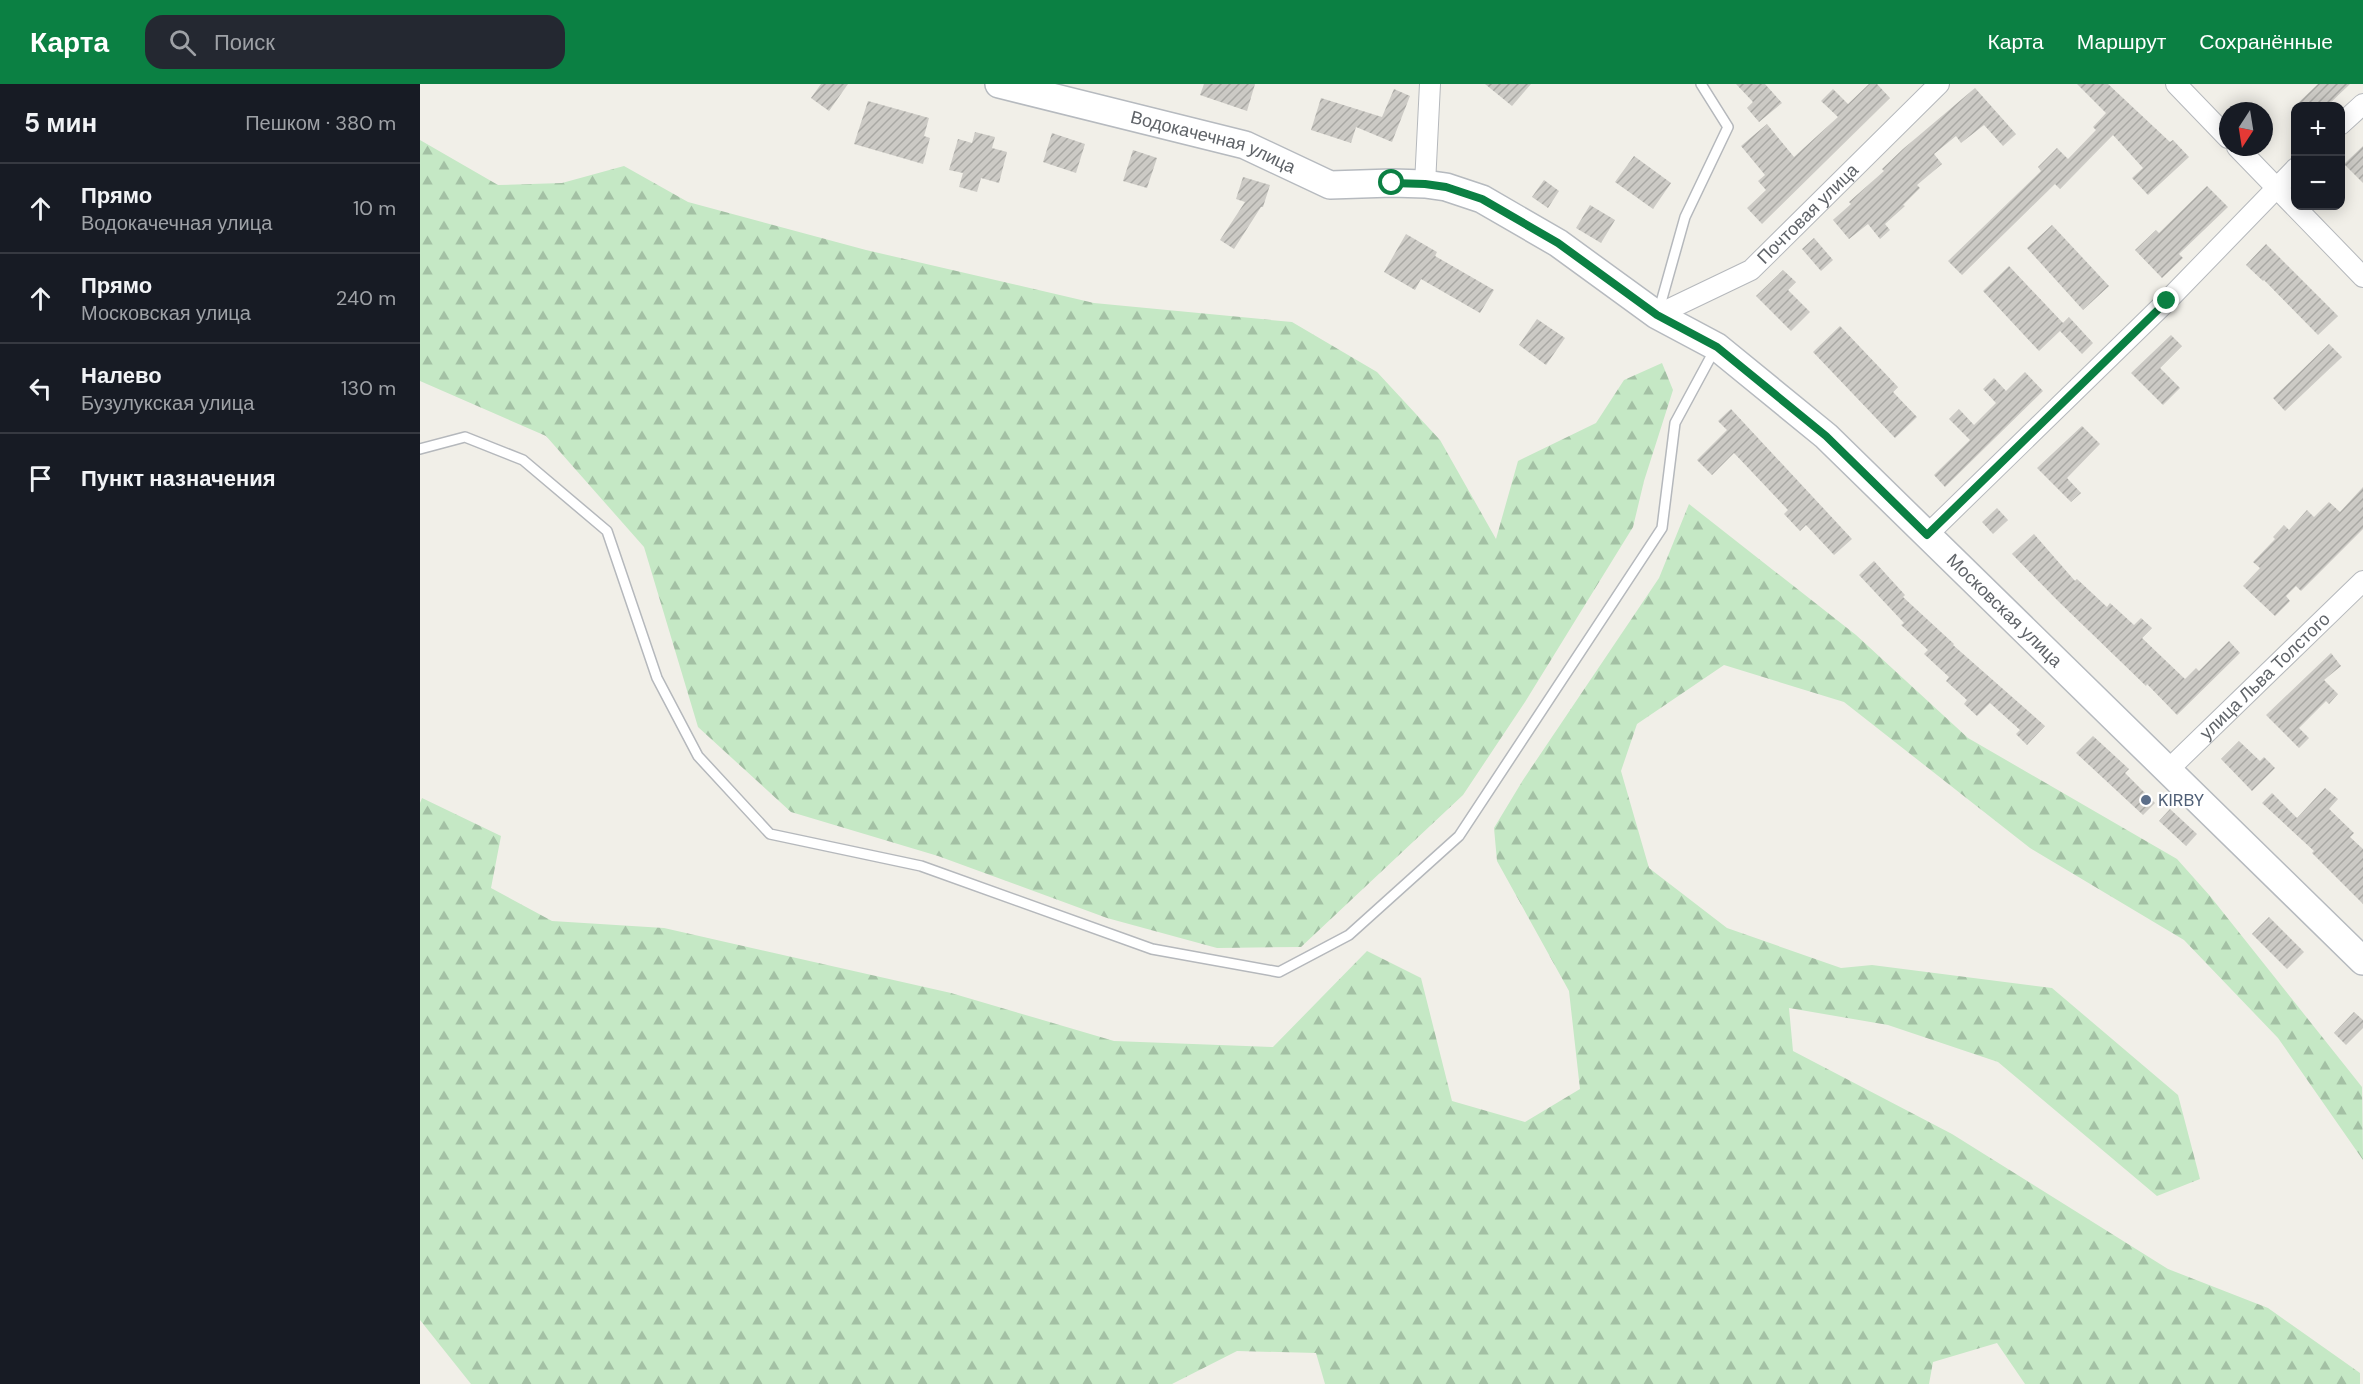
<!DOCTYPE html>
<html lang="ru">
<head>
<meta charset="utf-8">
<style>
  :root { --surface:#171b24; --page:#242831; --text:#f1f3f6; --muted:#9ea1a6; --line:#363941; --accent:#0b8043 }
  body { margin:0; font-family:"DM Sans",sans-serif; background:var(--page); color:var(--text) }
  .controls { position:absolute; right:18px; top:18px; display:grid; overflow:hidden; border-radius:12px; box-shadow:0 3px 15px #0003 }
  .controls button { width:54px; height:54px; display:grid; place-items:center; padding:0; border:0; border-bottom:2px solid var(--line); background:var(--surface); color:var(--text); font:30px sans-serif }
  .compass { position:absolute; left:1799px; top:18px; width:54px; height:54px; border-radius:50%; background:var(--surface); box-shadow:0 3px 15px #0003; rotate:192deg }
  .stop { position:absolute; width:18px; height:18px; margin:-14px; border:4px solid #0b8043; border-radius:50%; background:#fff }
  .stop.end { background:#0b8043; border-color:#fff; box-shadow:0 2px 6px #0008 }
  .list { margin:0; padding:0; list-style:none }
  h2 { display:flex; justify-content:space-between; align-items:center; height:78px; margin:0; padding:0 24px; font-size:26px }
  h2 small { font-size:20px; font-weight:400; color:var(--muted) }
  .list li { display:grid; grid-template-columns:39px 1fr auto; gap:18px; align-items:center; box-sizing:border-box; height:90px; padding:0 24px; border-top:2px solid var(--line) }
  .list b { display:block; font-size:22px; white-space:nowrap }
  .list p { margin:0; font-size:20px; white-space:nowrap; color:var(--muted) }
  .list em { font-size:20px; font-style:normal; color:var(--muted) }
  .icon { flex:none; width:33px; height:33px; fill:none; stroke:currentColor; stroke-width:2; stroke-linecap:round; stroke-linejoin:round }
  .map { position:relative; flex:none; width:1943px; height:1300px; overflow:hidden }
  header { display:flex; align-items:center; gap:36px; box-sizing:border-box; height:84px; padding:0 30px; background:var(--accent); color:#fff }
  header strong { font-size:28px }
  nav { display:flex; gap:33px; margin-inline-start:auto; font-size:21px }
  .search { width:420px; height:54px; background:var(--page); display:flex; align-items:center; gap:15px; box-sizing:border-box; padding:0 21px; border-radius:18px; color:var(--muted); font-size:22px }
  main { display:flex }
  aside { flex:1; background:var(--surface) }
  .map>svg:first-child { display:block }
  .forest { fill:url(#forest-firs) }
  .building { fill:url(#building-hatch) }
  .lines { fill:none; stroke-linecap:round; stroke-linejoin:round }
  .lane-casing { stroke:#b5b8bc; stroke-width:12 }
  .street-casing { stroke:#b5b8bc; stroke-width:22 }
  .secondary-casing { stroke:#b6babf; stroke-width:30 }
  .lane { stroke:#fff; stroke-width:9 }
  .street { stroke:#fff; stroke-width:20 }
  .secondary { stroke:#fff; stroke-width:27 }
  .route { stroke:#0b8043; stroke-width:8 }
  .service-dot { fill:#5c6f8a; stroke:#fff; stroke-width:2 }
  .labels { text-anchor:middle; stroke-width:4.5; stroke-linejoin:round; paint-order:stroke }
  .street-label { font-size:18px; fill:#5f6368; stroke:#fff }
  .service-label { font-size:18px; fill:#4e5e75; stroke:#fff; text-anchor:start }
</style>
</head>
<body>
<header>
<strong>Карта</strong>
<div class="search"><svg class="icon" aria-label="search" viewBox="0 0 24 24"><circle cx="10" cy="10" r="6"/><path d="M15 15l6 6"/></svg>Поиск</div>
<nav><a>Карта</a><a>Маршрут</a><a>Сохранённые</a></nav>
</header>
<main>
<aside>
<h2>5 мин<small>Пешком · 380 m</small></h2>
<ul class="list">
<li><svg class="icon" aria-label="ahead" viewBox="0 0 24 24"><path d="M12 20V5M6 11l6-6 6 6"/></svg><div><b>Прямо</b><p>Водокачечная улица</p></div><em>10 m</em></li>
<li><svg class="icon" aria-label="ahead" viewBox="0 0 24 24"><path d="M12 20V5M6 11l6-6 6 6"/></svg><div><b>Прямо</b><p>Московская улица</p></div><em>240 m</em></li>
<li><svg class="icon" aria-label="left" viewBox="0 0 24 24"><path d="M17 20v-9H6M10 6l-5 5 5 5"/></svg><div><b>Налево</b><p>Бузулукская улица</p></div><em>130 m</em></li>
<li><svg class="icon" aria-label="arrive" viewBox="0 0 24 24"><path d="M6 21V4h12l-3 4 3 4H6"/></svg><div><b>Пункт назначения</b></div></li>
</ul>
</aside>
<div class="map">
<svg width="1943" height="1300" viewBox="0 0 1943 1300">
  <defs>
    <pattern id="forest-firs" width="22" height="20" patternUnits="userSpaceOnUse" patternTransform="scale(1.5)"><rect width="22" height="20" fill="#c5e8c5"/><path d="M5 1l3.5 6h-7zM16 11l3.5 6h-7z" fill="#a3c0a4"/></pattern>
    <pattern id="building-hatch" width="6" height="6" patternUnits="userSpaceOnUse" patternTransform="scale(1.5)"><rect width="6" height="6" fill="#cccac5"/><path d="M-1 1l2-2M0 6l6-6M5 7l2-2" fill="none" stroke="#a9a8a4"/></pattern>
  </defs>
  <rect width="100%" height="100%" fill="#f1efe8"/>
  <g class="forest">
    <polygon points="0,56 78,101 142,99 204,82 268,118 446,166 674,219 872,238 957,288 1020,356 1076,455 1098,377 1176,339 1204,296 1242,279 1253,306 1224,397 1213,443 1105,618 1043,711 881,863 797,864 687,834 518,772 371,728 278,643 224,463 126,352 0,297"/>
    <polygon points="1269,420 1436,551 1548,654 1757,775 1790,812 1942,1003 1943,1076 1858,954 1764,856 1610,764 1424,618 1304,581 1217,640 1201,687 1229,784 1307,844 1421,884 1452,881 1632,904 1758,1011 1780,1095 1737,1112 1578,978 1468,941 1369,924 1373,967 1532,1050 1748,1185 1848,1224 1940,1289 1940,1300 1605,1300 1577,1259 1513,1278 1509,1300 905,1300 896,1269 817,1267 752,1300 51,1300 0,1236 0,719 2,714 81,752 71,804 132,837 244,844 531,909 694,957 853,963 947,867 1001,894 1032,1017 1105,1038 1160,1005 1149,907 1077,777 1074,744 1103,696 1239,494"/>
  </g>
  <g class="building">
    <polygon points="401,0 428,0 409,27 391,14"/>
    <polygon points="784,0 835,0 827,27 780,11"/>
    <polygon points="1065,0 1111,0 1092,22"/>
    <polygon points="1316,0 1345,0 1362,19 1339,38 1327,24 1333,18"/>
    <polygon points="1449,0 1457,0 1470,14 1342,140 1327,124 1346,106 1338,97 1345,91 1321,62 1347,40 1374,73 1418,33 1401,17 1413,5 1428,20"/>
    <polygon points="1657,0 1688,0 1750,58 1753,56 1769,73 1728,111 1712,94 1723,84 1693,51 1640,105 1635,100 1542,191 1528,177 1621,87 1618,83 1637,64 1648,75 1676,46 1673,43 1686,29"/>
    <polygon points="1898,0 1930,0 1907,22 1875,22"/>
    <polygon points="1555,4 1596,50 1583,62 1564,41 1541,59 1536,52 1514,70 1522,80 1497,101 1500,104 1483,121 1485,122 1465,140 1470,146 1460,155 1448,140 1429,155 1413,136 1431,120 1429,118 1464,87 1462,85 1483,65"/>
    <polygon points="974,5 990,12 972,58 936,43 931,59 891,46 901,14 962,33"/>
    <polygon points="448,17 509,34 504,52 510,54 503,80 434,60"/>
    <polygon points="555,48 575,53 572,64 587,68 579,99 561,94 557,108 539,103 543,89 529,86 538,55 552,59"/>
    <polygon points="632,49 665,60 656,89 623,78"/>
    <polygon points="1943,62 1943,99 1924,80"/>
    <polygon points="713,66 737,74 727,104 703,97"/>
    <polygon points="1214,72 1251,99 1233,125 1195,98"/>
    <polygon points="823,93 850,101 843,123 841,123 814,165 800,156 825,118 816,115"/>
    <polygon points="1124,96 1139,107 1128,124 1112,113"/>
    <polygon points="1787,102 1808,123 1759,170 1763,174 1742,194 1715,166 1736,146 1739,149"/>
    <polygon points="1170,121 1195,136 1181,159 1156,144"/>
    <polygon points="1632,141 1689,202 1663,226 1607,164"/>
    <polygon points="986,150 1017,168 1015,172 1074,206 1060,229 1001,195 995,206 964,188"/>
    <polygon points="1394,154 1413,176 1401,187 1382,165"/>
    <polygon points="1846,160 1918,232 1898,251 1844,196 1843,197 1826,181"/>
    <polygon points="1589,182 1643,239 1649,233 1673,259 1662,270 1640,247 1619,267 1563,207"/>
    <polygon points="1363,186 1376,198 1368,206 1390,228 1371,247 1336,212"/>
    <polygon points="1117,235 1145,254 1126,281 1099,261"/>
    <polygon points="1420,242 1478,303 1473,308 1497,333 1475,354 1393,268"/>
    <polygon points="1751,251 1762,262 1740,284 1760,304 1743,321 1711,289"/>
    <polygon points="1909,260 1922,273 1865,327 1853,314"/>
    <polygon points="1605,288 1623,307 1525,403 1514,391 1550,356 1529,335 1539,325 1554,341 1576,319 1563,305 1574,294 1586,307"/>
    <polygon points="1311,325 1432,455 1414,471 1386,441 1380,447 1364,430 1368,426 1314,369 1292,391 1277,376 1307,346 1298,337"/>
    <polygon points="1662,342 1680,360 1647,394 1661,409 1651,418 1617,384"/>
    <polygon points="1943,403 1943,445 1881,507 1876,502 1866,512 1870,517 1855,532 1823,502 1840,484 1833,478 1855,455 1853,453 1864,441 1869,446 1887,426 1894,433 1909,418 1920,428"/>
    <polygon points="1577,424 1588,436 1573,450 1562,438"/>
    <polygon points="1614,450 1655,497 1657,495 1687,523 1690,519 1714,541 1721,534 1732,544 1722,554 1765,595 1776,584 1779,587 1809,557 1820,569 1757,631 1727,600 1726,602 1638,517 1592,470"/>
    <polygon points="1454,477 1485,511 1483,513 1534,560 1533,561 1625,642 1607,661 1596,650 1600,646 1570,619 1557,632 1544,620 1547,616 1526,597 1529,593 1504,570 1508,566 1481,541 1484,539 1439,491"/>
    <polygon points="1911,569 1921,582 1904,596 1918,610 1909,620 1906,617 1879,644 1889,654 1879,664 1846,631"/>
    <polygon points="1673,652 1709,685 1705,689 1735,719 1723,731 1656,669"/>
    <polygon points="1819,657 1840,677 1844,673 1855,684 1832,707 1801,675"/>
    <polygon points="1905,704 1918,715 1909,725 1934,749 1930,753 1943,765 1943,820 1892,769 1894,767 1842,719 1852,709 1877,734"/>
    <polygon points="1750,725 1777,750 1766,762 1739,737"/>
    <polygon points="1849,833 1884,868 1867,885 1832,850"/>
    <polygon points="1934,928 1943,936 1943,944 1926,961 1914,949"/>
  </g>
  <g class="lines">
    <g class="lane-casing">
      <g id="lane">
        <polyline points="1238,229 1265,133 1308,43 1281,0"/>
        <polyline points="0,365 45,353 103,376 187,447 237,594 278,672 350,750 501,782 732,865 859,888 929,851 1039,752 1242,444 1255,339 1295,265"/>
      </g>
    </g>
    <g class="street-casing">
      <g id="street">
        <polyline points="1756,0 1808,54"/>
        <polyline points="1920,41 1943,20"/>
        <polyline points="1817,63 1943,193"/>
        <polyline points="1005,100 1010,0"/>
        <path id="s1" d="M1237,231L1331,186L1519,0"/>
        <polyline points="1507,451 1747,217 1876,84"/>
        <path id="s2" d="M1748,686L1943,497"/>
      </g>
    </g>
    <g class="secondary-casing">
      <g id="secondary">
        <path id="s3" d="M579,0L825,61L910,101L972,99L1005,100L1026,103L1062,115L1138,159L1237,231L1297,263L1406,352L1943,877"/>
      </g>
    </g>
    <use href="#lane" class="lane"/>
    <use href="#street" class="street"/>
    <use href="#secondary" class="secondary"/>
  </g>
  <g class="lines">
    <polyline class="route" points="972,99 1005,100 1026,103 1062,115 1138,159 1237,231 1297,263 1406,352 1507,451 1747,217"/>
  </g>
  <circle class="service-dot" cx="1726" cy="716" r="6"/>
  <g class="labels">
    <g class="street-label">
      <text dy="6" stroke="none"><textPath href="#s3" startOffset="222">Водокачечная улица</textPath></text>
      <text dy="6" stroke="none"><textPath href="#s1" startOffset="184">Почтовая улица</textPath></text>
      <text dy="6" stroke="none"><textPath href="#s3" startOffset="1170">Московская улица</textPath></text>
      <text dy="6" stroke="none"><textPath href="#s2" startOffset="135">улица Льва Толстого</textPath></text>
    </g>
    <g class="service-label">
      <text x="1738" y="722">KIRBY</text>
    </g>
  </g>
</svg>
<div class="controls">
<button>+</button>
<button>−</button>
</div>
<svg class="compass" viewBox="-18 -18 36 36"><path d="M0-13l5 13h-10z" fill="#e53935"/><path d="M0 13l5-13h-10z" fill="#9ea1a6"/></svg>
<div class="stop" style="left:972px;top:99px"></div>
<div class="stop end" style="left:1747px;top:217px"></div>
</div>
</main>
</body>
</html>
